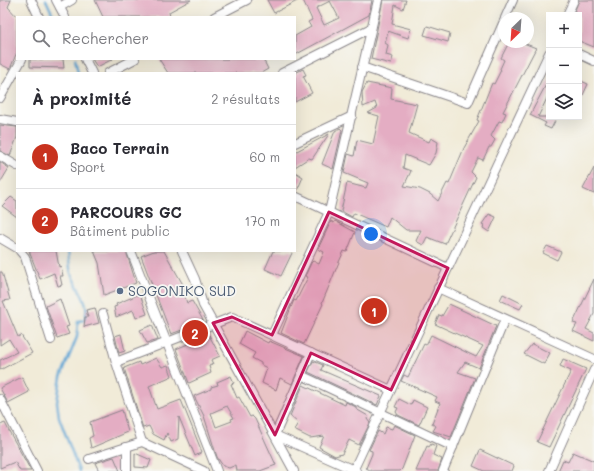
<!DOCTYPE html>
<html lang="fr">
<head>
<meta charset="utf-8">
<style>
  :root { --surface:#fff; --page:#f7f7f7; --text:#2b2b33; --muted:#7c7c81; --line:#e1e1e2; --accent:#c8321e }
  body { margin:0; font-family:Mali,sans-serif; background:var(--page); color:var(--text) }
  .controls { position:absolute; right:12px; top:12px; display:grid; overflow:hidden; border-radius:0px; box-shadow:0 4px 16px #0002 }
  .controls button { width:36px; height:36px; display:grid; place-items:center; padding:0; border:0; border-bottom:1px solid var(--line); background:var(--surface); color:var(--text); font:20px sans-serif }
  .compass { position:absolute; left:498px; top:12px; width:36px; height:36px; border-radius:50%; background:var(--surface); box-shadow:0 4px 16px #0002; rotate:205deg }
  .you { position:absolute; left:371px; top:234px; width:14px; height:14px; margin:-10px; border:3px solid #fff; border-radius:50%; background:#1a73e8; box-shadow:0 0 0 6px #1a73e833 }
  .badge { display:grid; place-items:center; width:26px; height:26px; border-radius:50%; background:var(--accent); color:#fff; font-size:13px; font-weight:700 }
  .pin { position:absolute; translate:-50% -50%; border:2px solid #fff; box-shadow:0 1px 4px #0006 }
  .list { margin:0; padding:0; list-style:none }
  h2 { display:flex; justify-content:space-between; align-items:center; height:52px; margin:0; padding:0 16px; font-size:17px }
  h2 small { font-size:13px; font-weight:400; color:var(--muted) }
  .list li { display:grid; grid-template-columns:26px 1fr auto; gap:12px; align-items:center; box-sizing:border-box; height:64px; padding:0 16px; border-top:1px solid var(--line) }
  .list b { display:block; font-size:15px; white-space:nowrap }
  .list p { margin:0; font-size:13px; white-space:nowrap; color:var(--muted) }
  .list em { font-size:13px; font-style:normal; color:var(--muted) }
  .icon { flex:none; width:22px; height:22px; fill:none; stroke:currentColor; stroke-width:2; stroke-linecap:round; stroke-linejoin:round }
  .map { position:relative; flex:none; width:594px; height:471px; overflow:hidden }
  .search { position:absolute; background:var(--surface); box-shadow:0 4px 16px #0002; left:16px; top:16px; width:280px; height:44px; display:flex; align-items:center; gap:10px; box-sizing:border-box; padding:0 14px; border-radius:0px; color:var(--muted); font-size:15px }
  .panel { position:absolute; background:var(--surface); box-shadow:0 4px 16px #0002; left:16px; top:72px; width:280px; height:180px; border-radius:0px }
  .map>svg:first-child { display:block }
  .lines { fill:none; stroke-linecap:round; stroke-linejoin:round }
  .stream { stroke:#5da4d3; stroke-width:2.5 }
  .building { fill:#e4adc3; fill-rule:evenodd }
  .minor-casing { stroke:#8a868a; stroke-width:10 }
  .minor { stroke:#fff; stroke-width:8 }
  .marked { fill:#c2185b; fill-opacity:0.2; stroke:#c2185b; stroke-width:3; stroke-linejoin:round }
  .service-dot { fill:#5c6f8a; stroke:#f6f6f2; stroke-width:1.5 }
  .labels { text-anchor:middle; stroke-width:3.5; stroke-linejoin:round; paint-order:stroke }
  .service-label { font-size:14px; fill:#4e5e75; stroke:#f6f6f2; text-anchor:start }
</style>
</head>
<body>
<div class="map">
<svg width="594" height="471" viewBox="0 0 594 471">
  <rect width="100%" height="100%" fill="#f6f6f2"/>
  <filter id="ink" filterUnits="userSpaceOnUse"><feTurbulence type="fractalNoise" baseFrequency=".025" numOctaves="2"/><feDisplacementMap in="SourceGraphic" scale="8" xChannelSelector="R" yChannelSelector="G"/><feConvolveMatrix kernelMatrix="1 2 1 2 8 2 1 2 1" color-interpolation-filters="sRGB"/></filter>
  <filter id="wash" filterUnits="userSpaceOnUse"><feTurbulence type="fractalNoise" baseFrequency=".012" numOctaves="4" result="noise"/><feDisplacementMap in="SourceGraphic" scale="16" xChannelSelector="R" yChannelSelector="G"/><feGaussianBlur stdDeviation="0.9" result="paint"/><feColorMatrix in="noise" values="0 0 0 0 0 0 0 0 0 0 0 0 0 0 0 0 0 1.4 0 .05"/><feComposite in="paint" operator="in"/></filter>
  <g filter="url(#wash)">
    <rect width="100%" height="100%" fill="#f1ebd8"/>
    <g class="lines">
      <g class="stream">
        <polyline points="46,0 54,17"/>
        <polyline points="75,59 78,73"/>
        <path d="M68,251C69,258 69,266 71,273C75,287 93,304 84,320L78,321L77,337L61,377L57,402L59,417L79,471"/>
      </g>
    </g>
    <g id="blocks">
      <g class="building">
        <polygon points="0,0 11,0 8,7 17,17 17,52 10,69 0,64"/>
        <polygon points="95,0 191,0 169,12 170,17 103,17"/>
        <polygon points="267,0 299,0 274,13"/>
        <path d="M303,0H372L369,15L295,55V36L311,27L308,22L312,20ZM330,1L339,18L324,25L316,8Z"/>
        <polygon points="383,0 406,0 403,9 395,5 392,24 411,29 408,38 388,31 385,43 388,45 386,55 393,57 391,64 371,59"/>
        <polygon points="579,0 594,0 594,47 579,41 579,15 573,15"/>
        <polygon points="427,26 450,33 448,42 424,35"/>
        <polygon points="509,42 521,42 536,48 503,112 506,113 502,122 499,121 491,136 495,140 491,147 489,147 483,160 478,158 471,172 476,177 445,244 427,237 423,245 416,241 421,230 406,230 390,217 386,227 354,213 352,217 341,211 347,183 366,188 368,183 344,173 348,154 354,156 357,140 373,144 379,116 368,113 377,108 375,102 363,107 362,92 367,83 392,88 391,99 417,104 409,133 429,142 431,138 438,142 436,153 429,165 405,155 403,168 411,171 404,186 420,189 430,194 438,201 447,183 449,184 464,148 479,121 477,120 492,83 494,84 501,70 500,69 504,60 501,58"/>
        <polygon points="30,59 63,59 64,68 30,67"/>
        <polygon points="92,59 113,59 97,67"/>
        <polygon points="159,59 263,59 268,69 261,73 168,73"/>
        <polygon points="303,69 306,75 303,76 312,93 295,102 295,73"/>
        <polygon points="549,79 549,94 538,117 557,117 551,129 544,126 546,123 530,115"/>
        <polygon points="579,80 588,84 579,104"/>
        <polygon points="0,125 17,127 17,137 10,156 0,151"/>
        <polygon points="340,128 342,130 333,169 322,164 335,131"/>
        <polygon points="329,134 312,159 309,158 295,167 295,152"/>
        <polygon points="0,162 9,168 0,183"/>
        <polygon points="594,168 594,194 583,189"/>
        <polygon points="295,172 303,177 297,191 295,191"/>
        <polygon points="11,197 17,201 17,217 2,206"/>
        <polygon points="489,214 496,217 489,232 483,228 484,225 482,224"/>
        <polygon points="331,221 334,223 335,221 355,232 347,252 344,251 339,262 322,303 323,304 304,344 281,333 294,300 296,301 308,277 305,276 311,263 313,261 319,264 324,252 318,249"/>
        <polygon points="547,246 561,252 557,260 543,253"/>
        <polygon points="29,251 56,251 59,267 61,266 63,276 60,276 62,285 58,286 54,273 40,279"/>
        <polygon points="94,251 126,251 136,283 104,295 99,263"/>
        <polygon points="154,251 164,251 186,290 183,292 187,303 192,301 204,322 171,334 141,256"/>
        <polygon points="273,251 293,251 281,276 265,269"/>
        <polygon points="0,272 2,272 10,300 3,301 18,337 21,335 32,353 0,370 0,360 17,352 9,339 0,345"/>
        <polygon points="594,279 594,314 586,329 594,333 594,341 573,331 577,324 573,323"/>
        <polygon points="140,294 147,314 136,318 133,310 116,317 114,307 117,306 116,304"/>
        <polygon points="503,294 523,304 520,309 500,300"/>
        <polygon points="60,299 69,326 66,327 69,334 57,338 46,306"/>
        <polygon points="449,304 496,326 479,368 465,362 458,372 475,378 451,437 433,431 436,426 432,424 440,403 435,401 437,397 401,381 404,375 408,377 424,344 426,345 431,335 476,357 483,346 435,324 439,315 442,316"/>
        <polygon points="95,308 99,323 84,327 85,317 88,317 86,310"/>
        <polygon points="152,325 158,340 147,343 140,330"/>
        <polygon points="245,331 268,343 269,341 304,356 292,384 280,378 276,390 262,383 267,368 261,365 261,363 252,358 255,353 239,344"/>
        <polygon points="121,334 125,351 119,353 115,336"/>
        <polygon points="209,335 220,356 211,360 213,364 209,366 211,373 189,383 176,349"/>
        <polygon points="532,344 550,353 544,364 524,354"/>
        <polygon points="156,358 162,367 168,365 172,376 149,386 157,409 181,400 202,452 195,456 179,417 178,439 171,442 167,433 164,440 153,434 149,426 143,428 124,368 139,362 140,365"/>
        <polygon points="563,359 586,369 549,447 537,442 571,371 560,366"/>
        <polygon points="313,361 323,365 321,370 381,396 377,405 308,372"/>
        <path d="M231,376L234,383L231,384L237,398L239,397L250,417L252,416L255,419L276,465L260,471H237L236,465L229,468L223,466L217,457L204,416L194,396L211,389V387L218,385L217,382ZM227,406L234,418L231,419L232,421L216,427L211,413Z"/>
        <polygon points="22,377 29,392 8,403 0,388"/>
        <polygon points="303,385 345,405 346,402 356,407 356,409 368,416 367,419 370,423 359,445 349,440 342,454 335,456 319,447 324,436 310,438 294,430 298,423 290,416"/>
        <polygon points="399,399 411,405 413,400 427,407 419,425 398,415 396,412 398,408 395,407"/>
        <polygon points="122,410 128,432 91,448 89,438 93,436 90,422"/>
        <polygon points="5,423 10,433 31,471 20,471 15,462 0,468 0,425"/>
        <polygon points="394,425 415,435 402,469 400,471 372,471 366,468 372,454 372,451 369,450 378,431 383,434 386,427 392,429"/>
        <polygon points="431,444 436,446 433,455 442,459 438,471 416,471 427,446 429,447"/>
        <polygon points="480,450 514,466 512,471 484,471 473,466"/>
        <polygon points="573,452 594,461 594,471 558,471 563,460 568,462"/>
        <polygon points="135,453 151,460 148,468 135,467"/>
        <polygon points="114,457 120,471 99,471 95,463"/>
      </g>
    </g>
  </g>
  <g filter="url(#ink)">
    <use href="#blocks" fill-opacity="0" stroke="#8a868a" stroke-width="1"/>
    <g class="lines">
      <g class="minor-casing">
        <g id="minor">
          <polyline points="31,0 39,17"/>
          <polyline points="56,0 65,17"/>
          <polyline points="60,7 72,0"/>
          <polyline points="567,15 574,0"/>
          <polyline points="214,17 247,0"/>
          <polyline points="505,18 513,0"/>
          <polyline points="579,54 594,61"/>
          <polyline points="85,59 92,73"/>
          <polyline points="362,67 468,103 504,21"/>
          <polyline points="108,73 135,59"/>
          <polyline points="282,73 371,28"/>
          <polyline points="0,98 22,59"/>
          <polyline points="0,119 17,122"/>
          <polyline points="295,143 352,116"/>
          <polyline points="0,156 17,166"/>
          <polyline points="295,196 448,268"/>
          <polyline points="0,238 17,248"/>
          <polyline points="20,251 25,257 51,340"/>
          <polyline points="131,251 217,471"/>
          <polyline points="182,251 195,279 203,305 294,471"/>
          <polyline points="438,288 594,359"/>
          <polyline points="103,314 116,362 142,442"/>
          <polyline points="272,335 329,212 378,0"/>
          <polyline points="311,353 275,435 356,471"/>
          <polyline points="116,362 232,317 391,390"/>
          <polyline points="301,375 453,447"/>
          <polyline points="0,399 37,471"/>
          <polyline points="127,447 127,471"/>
          <polyline points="89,459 142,442 204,471"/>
          <polyline points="353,471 549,53"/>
          <polyline points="443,471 505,319"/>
          <polyline points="549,471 594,370"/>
        </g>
      </g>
      <use href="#minor" class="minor"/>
    </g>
  </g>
  <path class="marked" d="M329,212L448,268L391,390L311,353L275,435L213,323L232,317L272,335Z"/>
  <circle class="service-dot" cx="120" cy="291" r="4"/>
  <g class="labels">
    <g class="service-label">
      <text x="128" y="296">SOGONIKO SUD</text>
    </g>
  </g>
</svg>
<div class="controls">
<button>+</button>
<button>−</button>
<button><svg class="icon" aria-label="layers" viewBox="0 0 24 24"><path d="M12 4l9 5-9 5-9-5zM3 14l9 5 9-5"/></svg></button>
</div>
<svg class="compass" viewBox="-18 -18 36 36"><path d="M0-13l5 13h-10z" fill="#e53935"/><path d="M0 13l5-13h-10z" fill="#7c7c81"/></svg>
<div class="you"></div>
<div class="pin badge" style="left:374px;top:311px">1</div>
<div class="pin badge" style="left:195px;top:333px">2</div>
<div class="search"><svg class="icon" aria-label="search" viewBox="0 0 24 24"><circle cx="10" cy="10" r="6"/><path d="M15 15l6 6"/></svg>Rechercher</div>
<section class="panel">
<h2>À proximité<small>2 résultats</small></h2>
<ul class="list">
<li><span class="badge">1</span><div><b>Baco Terrain</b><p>Sport</p></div><em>60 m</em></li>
<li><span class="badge">2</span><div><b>PARCOURS GC</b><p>Bâtiment public</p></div><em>170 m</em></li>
</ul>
</section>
</div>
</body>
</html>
